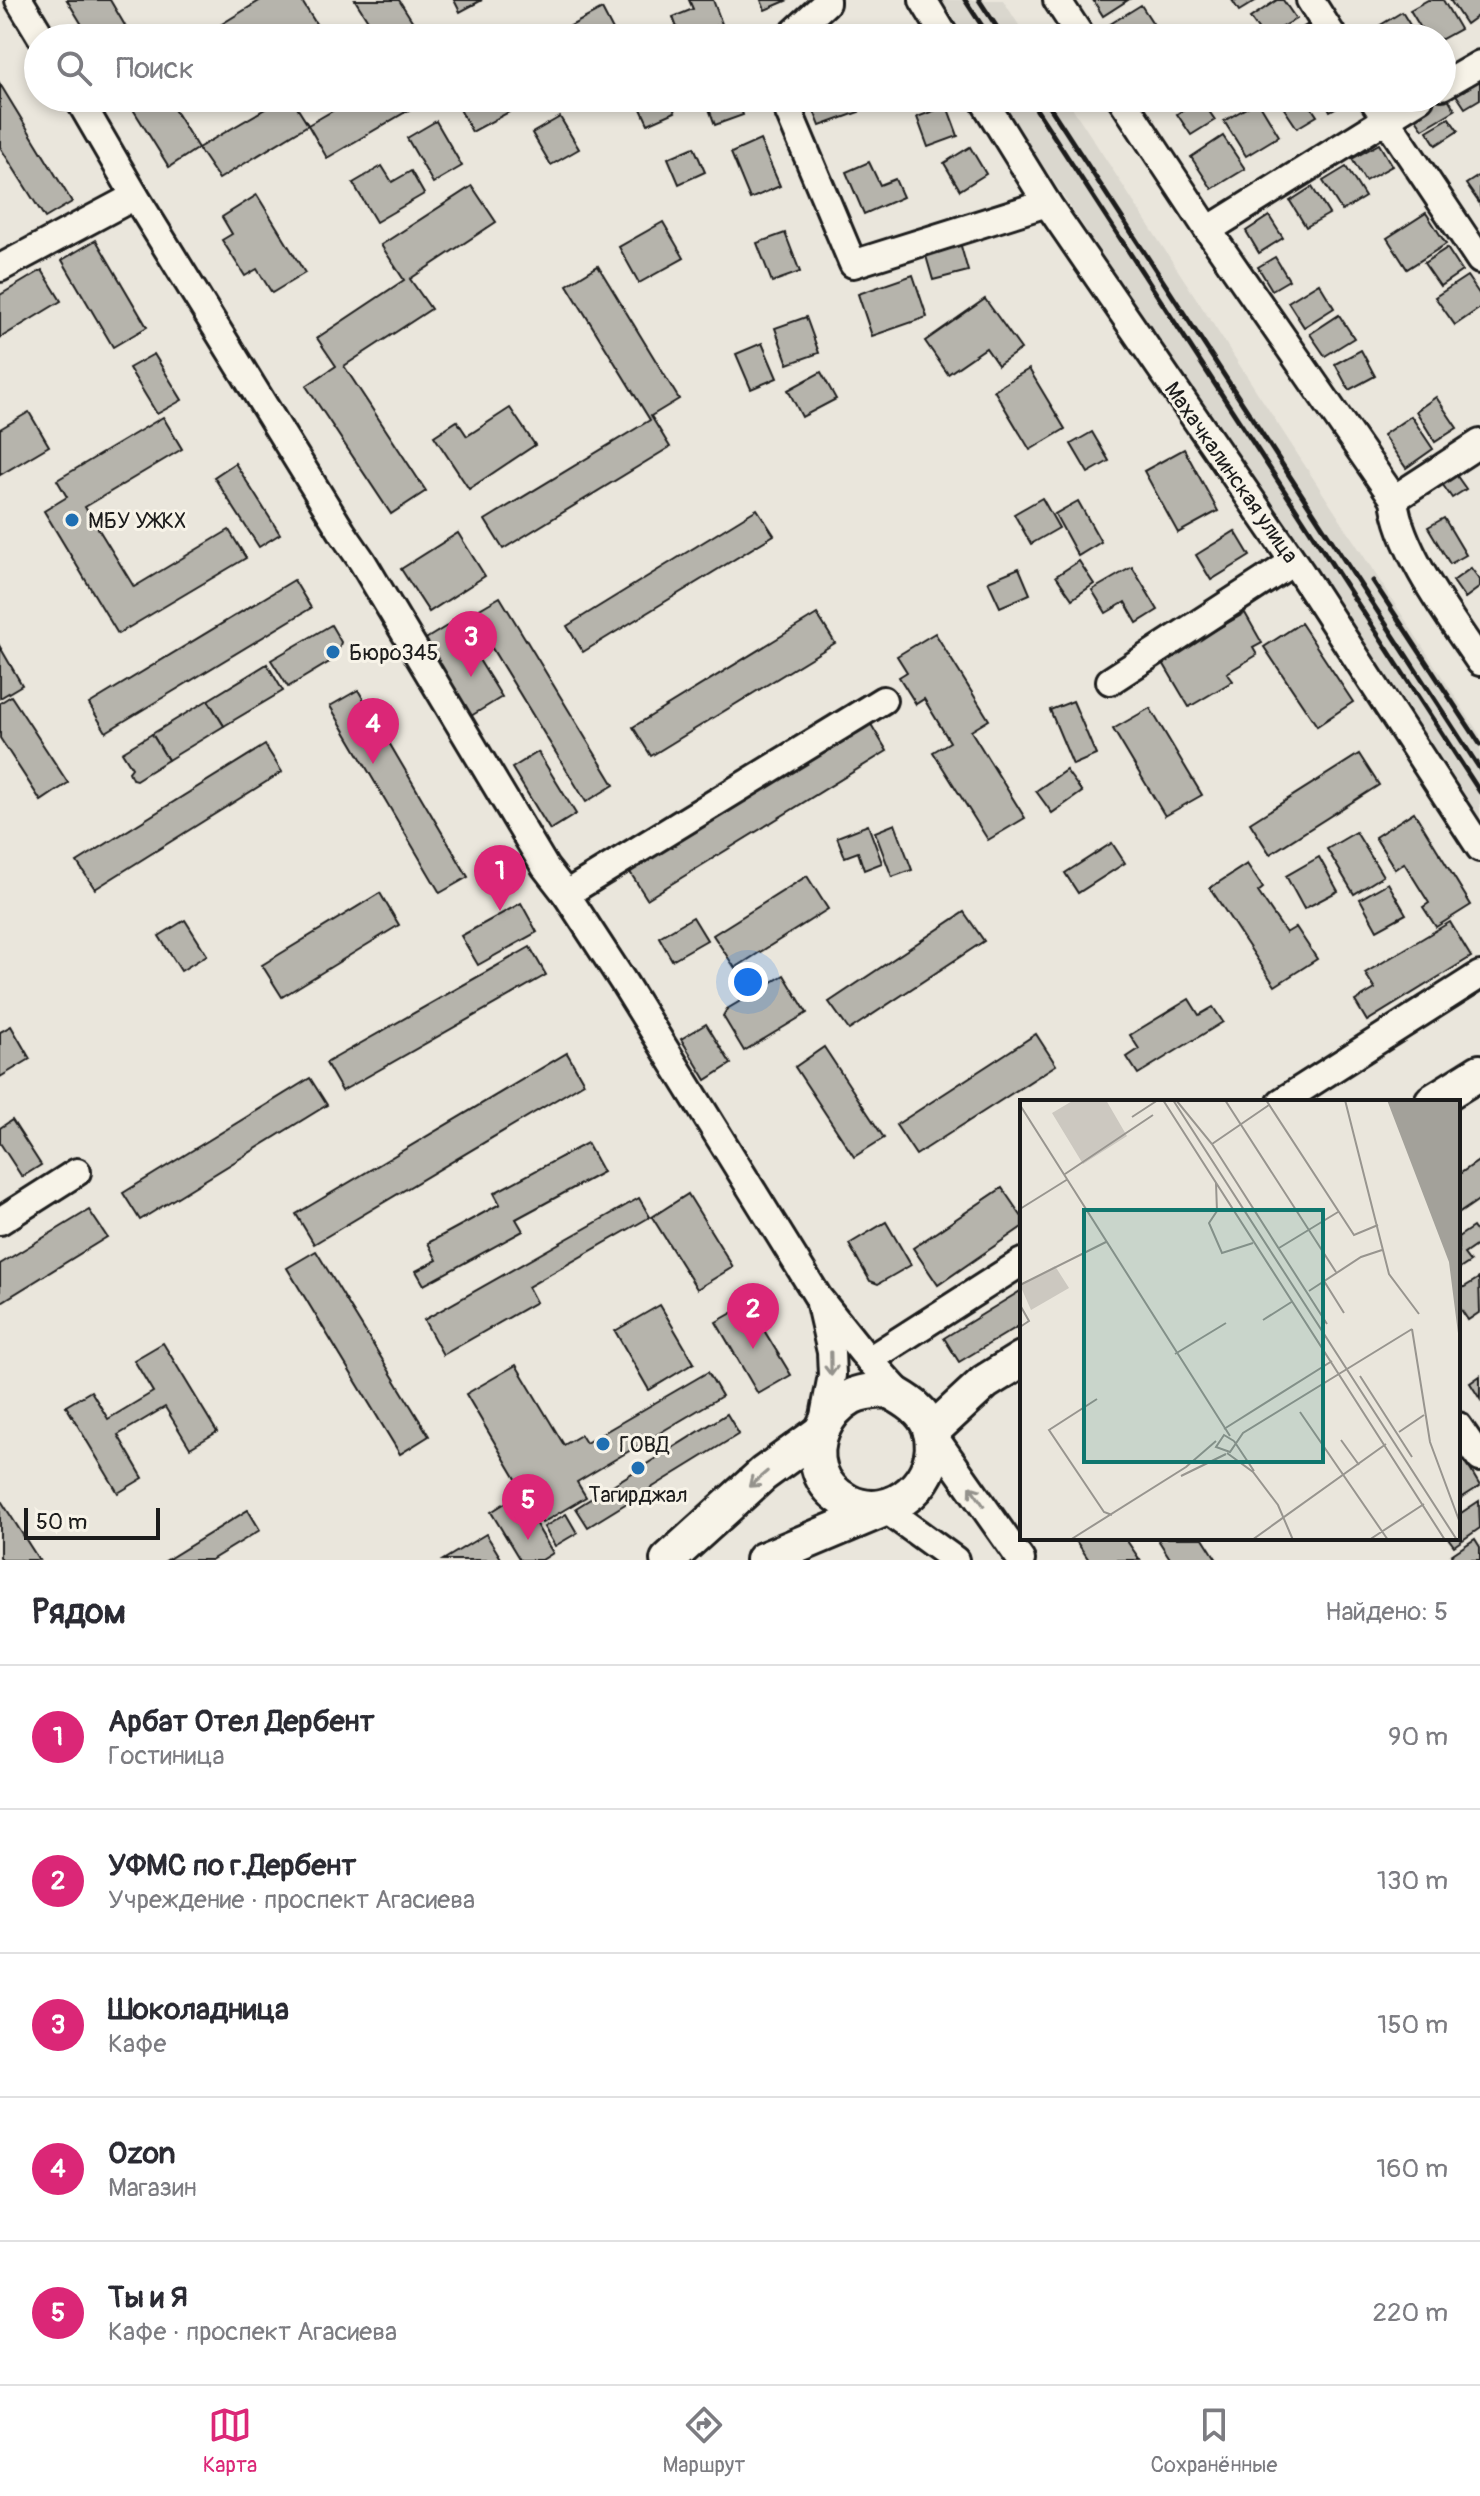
<!DOCTYPE html>
<html lang="ru">
<head>
<meta charset="utf-8">
<style>
  :root { --surface:#fff; --page:#f7f7f7; --text:#2b2b33; --muted:#7c7c81; --line:#e1e1e2; --accent:#db2777 }
  body { margin:0; font-family:Pangolin,sans-serif; background:var(--page); color:var(--text) }
  .scale { position:absolute; left:24px; bottom:20px; width:136px; box-sizing:border-box; padding-left:8px; border:4px solid #1c1c1c; border-top:0; font-size:22px; line-height:28px; white-space:nowrap; color:#1c1c1c; -webkit-text-stroke:6px #f7f3e8; paint-order:stroke }
  .you { position:absolute; left:748px; top:982px; width:28px; height:28px; margin:-20px; border:6px solid #fff; border-radius:50%; background:#1a73e8; box-shadow:0 0 0 12px #1a73e833 }
  .badge { display:grid; place-items:center; width:52px; height:52px; border-radius:50%; background:var(--accent); color:#fff; font-size:26px; font-weight:700 }
  .pin { position:absolute; translate:-50% -66px; filter:drop-shadow(0 2px 4px #0008) }
  .pin::after { content:''; position:absolute; top:42px; width:28px; height:24px; background:inherit; clip-path:polygon(0 0,100% 0,50% 100%) }
  .list { margin:0; padding:0; list-style:none }
  h2 { display:flex; justify-content:space-between; align-items:center; height:104px; margin:0; padding:0 32px; font-size:34px }
  h2 small { font-size:26px; font-weight:400; color:var(--muted) }
  .list li { display:grid; grid-template-columns:52px 1fr auto; gap:24px; align-items:center; box-sizing:border-box; height:144px; padding:0 32px; border-top:2px solid var(--line) }
  .list b { display:block; font-size:30px; white-space:nowrap }
  .list p { margin:0; font-size:26px; white-space:nowrap; color:var(--muted) }
  .list em { font-size:26px; font-style:normal; color:var(--muted) }
  .icon { flex:none; width:44px; height:44px; fill:none; stroke:currentColor; stroke-width:2; stroke-linecap:round; stroke-linejoin:round }
  .map { position:relative; flex:none; width:1480px; height:1560px; overflow:hidden }
  .search { position:absolute; background:var(--surface); box-shadow:0 4px 12px #0003; left:24px; right:24px; top:24px; height:88px; display:flex; align-items:center; gap:20px; box-sizing:border-box; padding:0 28px; border-radius:44px; color:var(--muted); font-size:30px }
  .sheet { height:824px; background:var(--surface) }
  nav { display:flex; justify-content:space-around; align-items:center; box-sizing:border-box; height:112px; border-top:2px solid var(--line); background:var(--surface); font-size:22px; color:var(--muted) }
  nav a { display:grid; justify-items:center; gap:4px }
  nav .on { color:var(--accent) }
  .map>svg:first-child { display:block }
  .built { fill:#dad7ce }
  .building { fill:#b6b4ac; stroke:#1c1c1c; stroke-width:2 }
  .lines { fill:none; stroke-linecap:round; stroke-linejoin:round }
  .minor-casing { stroke:#1c1c1c; stroke-width:32 }
  .major-casing { stroke:#1c1c1c; stroke-width:40 }
  .minor { stroke:#f7f3e8; stroke-width:26 }
  .major { stroke:#f7f3e8; stroke-width:34 }
  .rail { stroke:#1c1c1c; stroke-width:5 }
  .oneway { stroke:#94928c }
  .poi-dot { fill:#1f6fb2; stroke:#f7f3e8; stroke-width:3 }
  .labels { text-anchor:middle; stroke-width:6; stroke-linejoin:round; paint-order:stroke }
  .street-label { font-size:22px; fill:#1c1c1c; stroke:#f7f3e8 }
  .poi-label { font-size:22px; fill:#1c1c1c; stroke:#f7f3e8; text-anchor:start }
  .inset-road { fill:none; stroke:#98958f; stroke-width:2 }
  .view { fill:#0f766e; fill-opacity:0.15; stroke:#0f766e; stroke-width:4 }
  .inset-edge { fill:none; stroke:#1c1c1c; stroke-width:4 }
</style>
</head>
<body>
<div class="map">
<svg width="1480" height="1560" viewBox="0 0 1480 1560">
  <rect width="100%" height="100%" fill="#eae6dc"/>
  <filter id="ink" filterUnits="userSpaceOnUse"><feTurbulence type="fractalNoise" baseFrequency=".0125" numOctaves="2"/><feDisplacementMap in="SourceGraphic" scale="16" xChannelSelector="R" yChannelSelector="G"/><feConvolveMatrix kernelMatrix="1 2 1 2 8 2 1 2 1" color-interpolation-filters="sRGB"/></filter>
  <g filter="url(#ink)">
    <g class="built">
      <polygon points="933,0 1003,0 1027,38 958,38"/>
      <polygon points="998,98 1066,98 1480,735 1480,822"/>
    </g>
    <g class="building">
      <polygon points="67,0 110,0 130,34 124,38 90,38"/>
      <polygon points="261,0 301,0 320,30 307,38 210,38 207,33"/>
      <polygon points="355,0 399,0 423,38 379,38"/>
      <polygon points="454,0 482,0 460,12"/>
      <polygon points="689,0 713,0 722,24 681,38 673,17 693,9"/>
      <polygon points="761,0 788,0 765,10"/>
      <polygon points="1093,0 1128,0 1103,16"/>
      <polygon points="1232,0 1257,0 1239,11"/>
      <polygon points="1277,0 1283,0 1296,19 1264,38 1250,18"/>
      <polygon points="1428,0 1443,0 1460,29 1442,39 1427,38 1410,10"/>
      <polygon points="1450,0 1480,0 1480,14 1466,24"/>
      <polygon points="1141,5 1156,28 1140,38 1114,38 1107,26"/>
      <polygon points="602,9 617,38 548,38"/>
      <polygon points="1402,12 1418,38 1367,38 1364,35"/>
      <polygon points="1307,25 1315,38 1286,38"/>
      <polygon points="658,28 663,38 639,38"/>
      <polygon points="828,29 832,38 803,38"/>
      <polygon points="1480,73 1480,99 1465,108 1453,90"/>
      <polygon points="0,84 72,202 45,218 0,147"/>
      <polygon points="1445,93 1455,110 1423,129 1412,113 1436,98 1442,98"/>
      <polygon points="126,98 167,98 198,148 169,167"/>
      <polygon points="284,98 291,98 308,125 219,179 198,148"/>
      <polygon points="355,98 416,98 419,104 327,158 308,125"/>
      <polygon points="454,98 535,98 472,132"/>
      <polygon points="636,98 669,98 675,112 648,124"/>
      <polygon points="705,98 737,98 743,115 715,125"/>
      <polygon points="793,98 854,98 859,112 820,126 810,101 796,106"/>
      <polygon points="1200,98 1215,120 1191,135 1177,114"/>
      <polygon points="1277,98 1305,98 1317,116 1297,128"/>
      <polygon points="1323,98 1353,98 1330,111"/>
      <polygon points="1258,101 1279,136 1246,156 1224,121"/>
      <polygon points="947,106 958,136 928,147 917,117"/>
      <polygon points="560,117 579,149 551,165 532,133"/>
      <polygon points="1449,118 1458,131 1436,145 1427,131"/>
      <polygon points="436,121 462,166 433,183 407,138"/>
      <polygon points="1223,136 1245,169 1212,189 1191,157"/>
      <polygon points="760,140 780,186 750,199 731,153"/>
      <polygon points="1379,144 1392,166 1365,181 1352,159"/>
      <polygon points="694,147 705,172 679,184 668,158"/>
      <polygon points="970,147 986,174 960,190 944,163"/>
      <polygon points="869,162 880,185 895,179 903,197 864,214 846,172"/>
      <polygon points="382,166 392,182 411,171 424,194 376,222 353,183"/>
      <polygon points="1346,167 1365,197 1342,211 1323,181"/>
      <polygon points="1480,175 1480,204 1466,184"/>
      <polygon points="472,186 496,222 410,279 431,309 344,366 426,491 391,514 306,386 336,366 317,338 404,280 381,245"/>
      <polygon points="1312,187 1329,214 1306,227 1290,201"/>
      <polygon points="257,195 305,273 272,293 257,269 245,276 222,240 232,234 222,217"/>
      <polygon points="1426,213 1446,244 1407,269 1387,238"/>
      <polygon points="1269,216 1283,238 1259,253 1246,231"/>
      <polygon points="663,222 684,258 639,283 619,247"/>
      <polygon points="785,233 800,272 772,282 757,243"/>
      <polygon points="959,239 968,271 933,280 924,249"/>
      <polygon points="96,240 147,327 113,347 62,260"/>
      <polygon points="1447,248 1462,271 1440,286 1424,263"/>
      <polygon points="1275,257 1289,280 1272,290 1258,267"/>
      <polygon points="598,266 679,399 651,416 670,447 503,549 485,520 650,420 567,285"/>
      <polygon points="42,270 61,301 0,338 0,295"/>
      <polygon points="913,275 927,317 872,336 858,294"/>
      <polygon points="1467,276 1480,295 1480,308 1455,325 1435,297"/>
      <polygon points="1319,283 1334,308 1304,327 1288,302"/>
      <polygon points="985,299 1021,349 998,365 986,348 948,374 925,341"/>
      <polygon points="1339,315 1354,338 1325,356 1310,334"/>
      <polygon points="806,317 819,353 788,364 775,328"/>
      <polygon points="762,343 777,378 751,389 736,354"/>
      <polygon points="1361,350 1375,376 1349,390 1335,364"/>
      <polygon points="154,354 182,400 157,414 129,368"/>
      <polygon points="1029,369 1065,429 1030,450 994,390"/>
      <polygon points="821,372 836,399 802,417 788,390"/>
      <polygon points="1436,397 1457,428 1435,442 1416,411"/>
      <polygon points="510,408 535,445 469,489 434,436 457,421 467,436"/>
      <polygon points="29,412 49,446 0,475 0,429"/>
      <polygon points="1411,416 1433,449 1406,468 1383,435"/>
      <polygon points="163,417 182,449 85,507 134,587 229,530 246,558 118,634 44,511 67,497 57,480"/>
      <polygon points="1092,432 1109,461 1088,473 1071,444"/>
      <polygon points="1184,449 1218,511 1178,533 1144,471"/>
      <polygon points="235,463 280,534 259,547 214,477"/>
      <polygon points="1452,469 1466,489 1452,498 1438,478"/>
      <polygon points="1042,498 1059,528 1031,544 1014,514"/>
      <polygon points="1078,501 1101,542 1078,556 1055,514"/>
      <polygon points="757,509 774,535 583,652 567,626"/>
      <polygon points="1444,518 1466,555 1450,564 1428,527"/>
      <polygon points="1235,531 1250,556 1211,580 1196,555"/>
      <polygon points="458,533 485,576 429,612 401,569"/>
      <polygon points="1079,561 1094,584 1072,599 1056,576"/>
      <polygon points="1132,567 1158,610 1137,623 1125,602 1106,613 1092,590"/>
      <polygon points="1019,568 1030,594 1000,607 988,581"/>
      <polygon points="1471,568 1480,580 1480,587 1465,598 1453,581"/>
      <polygon points="294,580 311,608 106,732 89,704"/>
      <polygon points="500,597 614,785 586,802 471,614"/>
      <polygon points="1245,613 1262,643 1253,648 1257,655 1227,673 1233,681 1189,707 1162,661"/>
      <polygon points="817,614 835,643 651,756 633,727"/>
      <polygon points="455,621 502,697 471,716 424,640"/>
      <polygon points="1301,623 1353,702 1317,726 1264,647"/>
      <polygon points="331,625 341,642 336,658 288,687 271,660"/>
      <polygon points="935,633 989,720 971,731 1025,818 988,840 933,752 950,742 924,699 916,704 899,677 907,672 897,656"/>
      <polygon points="0,647 22,685 0,698"/>
      <polygon points="267,664 283,691 224,726 208,700"/>
      <polygon points="358,690 468,877 440,893 330,706"/>
      <polygon points="11,696 68,783 41,801 0,738 0,703"/>
      <polygon points="208,700 224,726 168,760 152,734"/>
      <polygon points="1073,701 1096,755 1073,765 1050,710"/>
      <polygon points="1150,708 1202,795 1165,816 1113,729"/>
      <polygon points="869,721 887,751 647,899 628,869"/>
      <polygon points="152,734 168,760 136,780 132,779 129,772 132,768 122,752"/>
      <polygon points="265,745 282,772 95,889 77,862"/>
      <polygon points="538,752 576,814 550,830 512,768"/>
      <polygon points="1359,754 1379,785 1270,854 1250,823"/>
      <polygon points="1066,770 1082,792 1052,813 1036,791"/>
      <polygon points="1414,812 1471,905 1436,927 1423,907 1429,903 1404,863 1395,869 1375,837"/>
      <polygon points="895,824 912,870 892,877 875,832"/>
      <polygon points="868,825 882,863 864,870 858,852 845,857 837,837"/>
      <polygon points="1356,832 1383,876 1354,894 1327,849"/>
      <polygon points="1112,843 1125,863 1078,893 1065,873"/>
      <polygon points="1319,857 1338,891 1304,909 1286,876"/>
      <polygon points="1247,864 1263,888 1258,892 1286,933 1296,927 1317,959 1275,986 1210,888"/>
      <polygon points="807,876 828,909 735,968 713,935"/>
      <polygon points="1388,883 1406,914 1377,930 1360,899"/>
      <polygon points="380,893 399,925 282,997 262,965"/>
      <polygon points="521,903 537,932 478,965 461,936"/>
      <polygon points="964,912 984,941 849,1030 829,1002"/>
      <polygon points="693,917 707,940 672,960 659,937"/>
      <polygon points="185,920 207,955 181,971 159,936"/>
      <polygon points="1450,922 1471,957 1367,1021 1355,1001 1375,989 1365,973"/>
      <polygon points="530,947 546,975 342,1091 326,1063"/>
      <polygon points="784,975 807,1013 744,1051 723,1016 727,1009"/>
      <polygon points="1189,999 1199,1015 1213,1007 1223,1022 1138,1074 1127,1057 1139,1049 1130,1035"/>
      <polygon points="706,1024 731,1064 706,1080 681,1039"/>
      <polygon points="11,1026 30,1059 0,1077 0,1032"/>
      <polygon points="1036,1034 1056,1065 916,1155 896,1125"/>
      <polygon points="824,1047 884,1138 854,1157 795,1067"/>
      <polygon points="567,1053 584,1083 314,1244 296,1214"/>
      <polygon points="310,1078 327,1105 140,1220 123,1193"/>
      <polygon points="12,1120 41,1165 22,1177 0,1143 0,1128"/>
      <polygon points="587,1143 603,1172 516,1219 523,1231 424,1285 416,1271 437,1260 428,1243 500,1204 494,1193"/>
      <polygon points="1480,1160 1480,1199 1458,1214 1458,1175"/>
      <polygon points="1002,1188 1022,1217 1022,1227 938,1285 913,1248"/>
      <polygon points="688,1194 733,1267 697,1289 652,1217"/>
      <polygon points="639,1198 650,1217 528,1287 536,1302 443,1355 424,1320"/>
      <polygon points="89,1210 107,1237 0,1303 0,1264"/>
      <polygon points="886,1222 911,1265 878,1284 870,1281 849,1244"/>
      <polygon points="1473,1227 1480,1237 1480,1243 1464,1254 1470,1262 1458,1270 1458,1237"/>
      <polygon points="316,1251 429,1436 400,1454 287,1268"/>
      <polygon points="1479,1278 1480,1312 1468,1320 1458,1305 1458,1291"/>
      <polygon points="1022,1290 1022,1324 959,1362 944,1338"/>
      <polygon points="748,1304 791,1375 758,1394 716,1322"/>
      <polygon points="660,1305 694,1363 649,1390 615,1331"/>
      <polygon points="163,1343 217,1432 190,1448 165,1407 118,1435 143,1478 118,1493 66,1406 91,1391 108,1419 153,1392 134,1360"/>
      <polygon points="516,1365 564,1445 581,1435 586,1443 708,1372 722,1396 577,1482 586,1497 542,1523 466,1394"/>
      <polygon points="1480,1376 1480,1399 1470,1383"/>
      <polygon points="727,1414 739,1434 588,1527 576,1508"/>
      <polygon points="1464,1459 1480,1486 1458,1500 1458,1462"/>
      <polygon points="0,1499 39,1560 2,1560 0,1557"/>
      <polygon points="510,1500 520,1516 528,1511 553,1553 542,1560 520,1560 491,1512"/>
      <polygon points="1479,1501 1480,1528 1454,1546 1448,1538 1458,1538 1458,1515"/>
      <polygon points="248,1510 260,1530 211,1560 167,1560"/>
      <polygon points="566,1514 577,1533 555,1546 544,1527"/>
      <polygon points="486,1534 502,1560 443,1560"/>
      <polygon points="1074,1538 1125,1538 1140,1560 1089,1560"/>
      <polygon points="1157,1538 1203,1538 1217,1560 1171,1560"/>
      <polygon points="1475,1539 1480,1547 1480,1560 1454,1560 1451,1555"/>
    </g>
    <g class="lines">
      <g class="minor-casing">
        <g id="minor">
          <polyline points="19,0 42,38"/>
          <polyline points="923,0 946,38"/>
          <polyline points="1057,0 1082,38"/>
          <polyline points="1310,0 1334,38"/>
          <polyline points="788,38 826,3 826,0"/>
          <polyline points="1442,86 1480,64"/>
          <polyline points="78,98 135,196 342,532 362,561 545,867 566,894 624,983 818,1297 862,1352 905,1399"/>
          <polyline points="783,98 853,264 1047,203"/>
          <polyline points="982,98 1047,203 1300,571 1480,848"/>
          <path d="M1121,98L1208,230L1394,499C1399,550 1451,619 1480,662"/>
          <polyline points="1372,98 1480,260"/>
          <polyline points="1208,230 1420,98"/>
          <polyline points="0,268 135,196"/>
          <polyline points="1394,499 1480,443"/>
          <polyline points="1110,681 1293,562"/>
          <polyline points="566,894 883,700"/>
          <polyline points="1281,1102 1480,975"/>
          <polyline points="0,1221 77,1172"/>
          <polyline points="820,1304 831,1352 832,1375 822,1427"/>
          <polyline points="869,1360 1022,1262"/>
          <polyline points="1458,1426 1480,1458"/>
          <polyline points="931,1432 1021,1560"/>
          <polyline points="885,1509 955,1560"/>
        </g>
      </g>
      <g class="major-casing">
        <g id="major">
          <polyline points="1432,1102 1480,1072"/>
          <path d="M888,1390C905,1399 926,1411 931,1432C943,1477 893,1525 848,1502C835,1495 825,1486 820,1471C811,1443 826,1411 851,1397C862,1391 875,1391 888,1390Z"/>
          <polyline points="931,1432 985,1382 1022,1359"/>
          <polyline points="668,1560 763,1474 821,1432"/>
          <polyline points="763,1560 884,1509"/>
        </g>
      </g>
      <use href="#minor" class="minor"/>
      <use href="#major" class="major"/>
      <g class="rail">
        <polyline points="965,0 990,38"/>
        <polyline points="979,0 1004,38"/>
        <polyline points="1029,98 1480,792"/>
        <polyline points="1044,98 1480,769"/>
        <polyline points="1373,581 1480,744"/>
      </g>
    </g>
    <defs><path id="oneway-shaft" d="M-6 0H5M1.5-3L5.5 0L1.5 3" fill="none" stroke-width="1.6" stroke-linecap="round" stroke-linejoin="round" transform="scale(2)"/></defs>
    <g class="oneway">
      <use href="#oneway-shaft" transform="translate(831 1364) rotate(89)"/>
      <use href="#oneway-shaft" transform="translate(758 1479) rotate(140)"/>
      <use href="#oneway-shaft" transform="translate(977 1496) rotate(-125)"/>
    </g>
  </g>
  <g class="poi-dot">
    <circle cx="72" cy="520" r="8"/>
    <circle cx="333" cy="652" r="8"/>
    <circle cx="603" cy="1444" r="8"/>
    <circle cx="638" cy="1468" r="8"/>
  </g>
  <g class="labels">
    <g class="street-label">
      <text transform="translate(1232 472) rotate(55)" y="8">Махачкалинская улица</text>
    </g>
    <g class="poi-label">
      <text x="88" y="528">МБУ УЖКХ</text>
      <text x="349" y="660">Бюро345</text>
      <text x="619" y="1452">ГОВД</text>
      <text x="638" y="1502" text-anchor="middle">Тагирджал</text>
    </g>
  </g>
  <g transform="translate(1020 1100)">
    <rect width="440" height="440" fill="#eae6dc"/>
    <path d="M54,0H86L107,36L63,64L32,13ZM35,166L49,188L11,210L0,185Z" fill="#ccc8c0"/>
    <path d="M367,0H440V249L429,162Z" fill="#a3a19a"/>
    <path class="inset-road" d="M143,0L425,440M153,0L437,440M156,0L192,44L307,224M205,0L316,172M246,0L334,135L358,125M325,0L369,174L399,214M0,5L210,336M112,17L138,0M192,44L249,5M45,74L133,15M196,83L197,111L189,123L202,153L233,143M0,109L48,79M259,148L318,112M304,181L324,213M0,185L86,142M289,191L341,157L362,150M0,205L9,221L0,227M243,220L273,201M392,229L410,342L440,423M155,254L206,223M340,276L392,357M77,299L29,330L84,412L92,415M280,312L368,440M204,329L312,261M379,332L404,315M321,340L339,365M214,341L234,371M214,341L204,335L196,347L210,352L223,333L392,229M207,353L233,372L258,405L273,440M161,376L206,354M50,440L166,367L196,341M232,440L366,344M349,440L404,404"/>
    <path class="view" d="M64,110H303V362H64Z"/>
    <rect width="440" height="440" class="inset-edge"/>
  </g>
</svg>
<div class="scale">50 m</div>
<div class="you"></div>
<div class="pin badge" style="left:500px;top:911px">1</div>
<div class="pin badge" style="left:753px;top:1349px">2</div>
<div class="pin badge" style="left:471px;top:677px">3</div>
<div class="pin badge" style="left:373px;top:764px">4</div>
<div class="pin badge" style="left:528px;top:1540px">5</div>
<div class="search"><svg class="icon" aria-label="search" viewBox="0 0 24 24"><circle cx="10" cy="10" r="6"/><path d="M15 15l6 6"/></svg>Поиск</div>
</div>
<section class="sheet">
<h2>Рядом<small>Найдено: 5</small></h2>
<ul class="list">
<li><span class="badge">1</span><div><b>Арбат Отел Дербент</b><p>Гостиница</p></div><em>90 m</em></li>
<li><span class="badge">2</span><div><b>УФМС по г.Дербент</b><p>Учреждение · проспект Агасиева</p></div><em>130 m</em></li>
<li><span class="badge">3</span><div><b>Шоколадница</b><p>Кафе</p></div><em>150 m</em></li>
<li><span class="badge">4</span><div><b>Ozon</b><p>Магазин</p></div><em>160 m</em></li>
<li><span class="badge">5</span><div><b>Ты и Я</b><p>Кафе · проспект Агасиева</p></div><em>220 m</em></li>
</ul>
</section>
<nav>
<a class="on"><svg class="icon" aria-label="map" viewBox="0 0 24 24"><path d="M3 6l6-2 6 2 6-2v14l-6 2-6-2-6 2zM9 4v14M15 6v14"/></svg>Карта</a>
<a><svg class="icon" aria-label="directions" viewBox="0 0 24 24"><path d="M12 3l9 9-9 9-9-9zM9 14v-3h6M13 9l2 2-2 2"/></svg>Маршрут</a>
<a><svg class="icon" aria-label="saved" viewBox="0 0 24 24"><path d="M7 4h10v16l-5-4-5 4z"/></svg>Сохранённые</a>
</nav>
</body>
</html>
